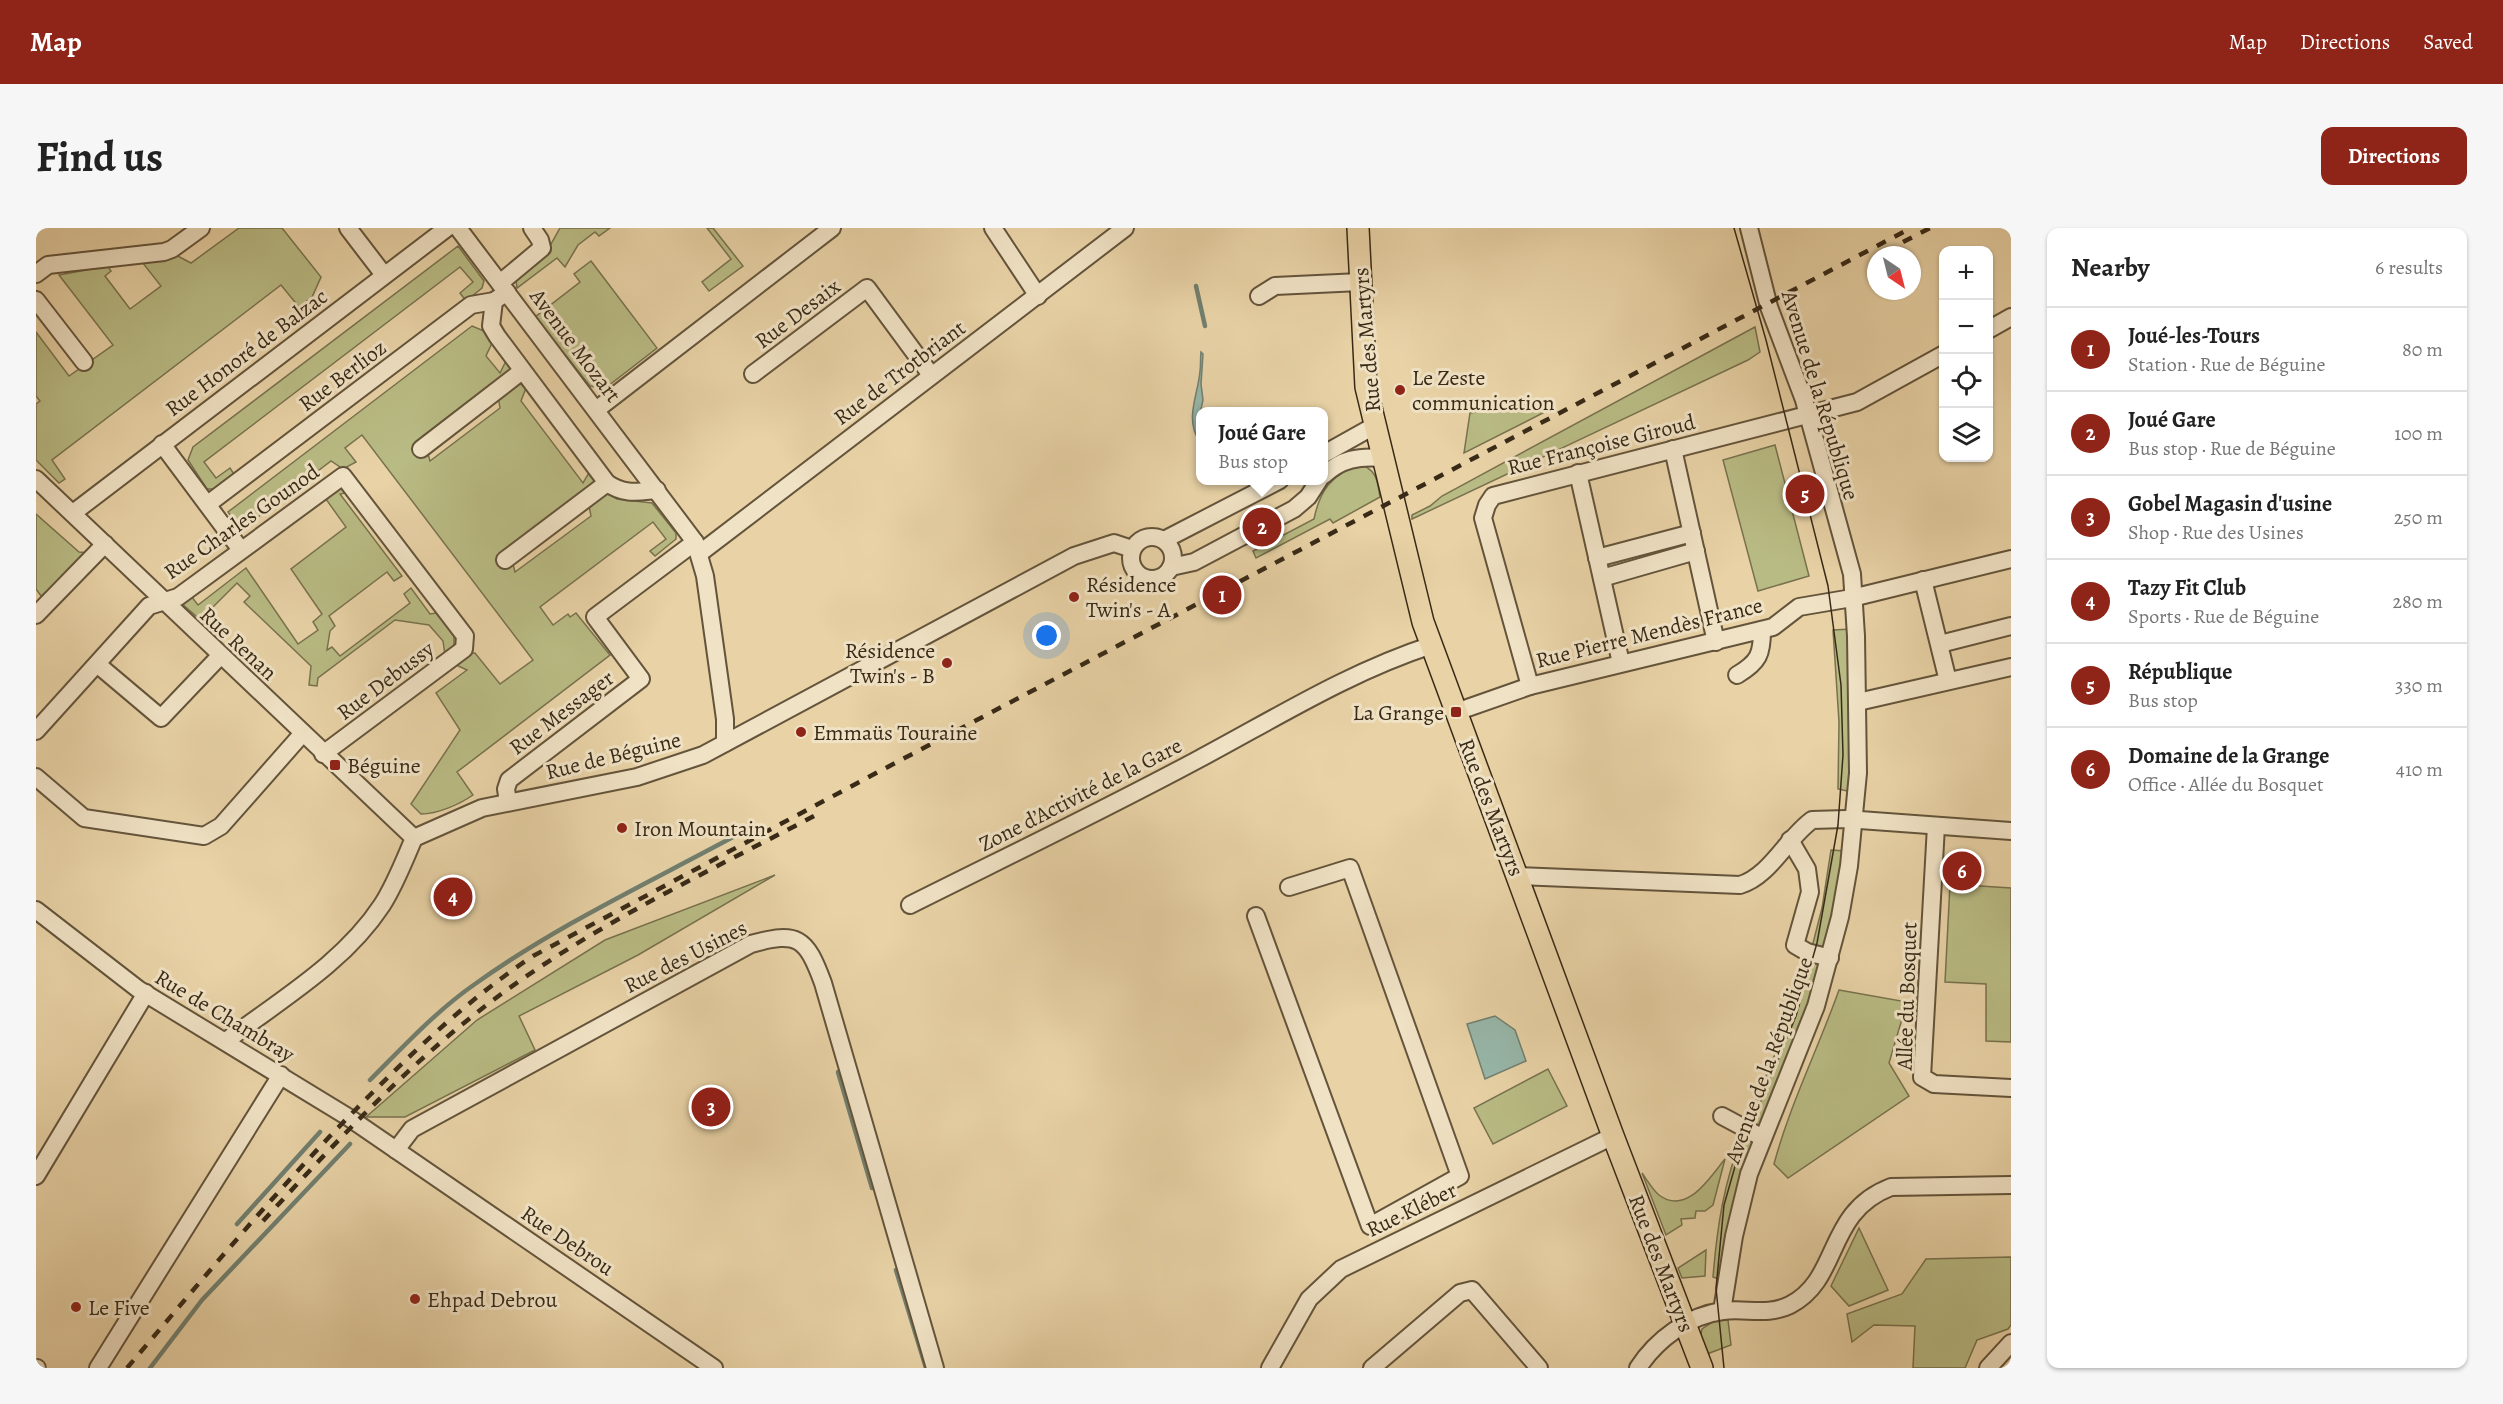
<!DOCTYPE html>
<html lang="en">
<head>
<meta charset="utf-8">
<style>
  :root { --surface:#fff; --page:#f6f6f6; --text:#222; --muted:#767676; --line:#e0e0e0; --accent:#8f2418 }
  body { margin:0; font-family:Alegreya,serif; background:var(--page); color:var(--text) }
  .controls { position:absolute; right:18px; top:18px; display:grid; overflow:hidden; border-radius:12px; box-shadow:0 2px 4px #0004 }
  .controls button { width:54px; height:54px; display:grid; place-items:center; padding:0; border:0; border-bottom:2px solid var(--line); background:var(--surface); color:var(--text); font:30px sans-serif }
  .compass { position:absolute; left:1831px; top:18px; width:54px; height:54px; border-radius:50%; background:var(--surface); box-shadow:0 2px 4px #0004; rotate:145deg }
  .you { position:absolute; left:1011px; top:408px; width:21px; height:21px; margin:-15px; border:4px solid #fff; border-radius:50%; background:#1a73e8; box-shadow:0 0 0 9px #1a73e833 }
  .badge { display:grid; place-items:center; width:39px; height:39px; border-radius:50%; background:var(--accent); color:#fff; font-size:20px; font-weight:700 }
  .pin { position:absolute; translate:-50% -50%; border:3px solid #fff; box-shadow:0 2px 6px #0006 }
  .popup { position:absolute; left:1160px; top:179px; width:132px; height:78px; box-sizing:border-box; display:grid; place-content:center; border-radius:12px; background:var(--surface); filter:drop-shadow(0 2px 4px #0005); font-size:20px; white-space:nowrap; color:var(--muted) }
  .popup b { font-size:22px; color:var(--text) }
  .popup::after { content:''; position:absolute; left:50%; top:100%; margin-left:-12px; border:12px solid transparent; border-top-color:var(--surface) }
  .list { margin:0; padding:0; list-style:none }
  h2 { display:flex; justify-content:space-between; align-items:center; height:78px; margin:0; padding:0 24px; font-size:26px }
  h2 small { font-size:20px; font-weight:400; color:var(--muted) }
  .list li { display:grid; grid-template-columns:39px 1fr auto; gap:18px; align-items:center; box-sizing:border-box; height:84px; padding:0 24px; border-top:2px solid var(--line) }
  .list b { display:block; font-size:22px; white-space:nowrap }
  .list p { margin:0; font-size:20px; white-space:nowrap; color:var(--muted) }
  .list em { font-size:20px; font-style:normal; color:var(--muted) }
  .icon { flex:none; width:33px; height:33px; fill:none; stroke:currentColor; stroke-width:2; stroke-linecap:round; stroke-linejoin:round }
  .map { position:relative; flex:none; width:1975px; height:1140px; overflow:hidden; border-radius:12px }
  header { display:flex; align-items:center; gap:36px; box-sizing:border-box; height:84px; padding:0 30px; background:var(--accent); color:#fff }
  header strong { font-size:28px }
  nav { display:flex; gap:33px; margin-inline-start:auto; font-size:21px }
  .intro { display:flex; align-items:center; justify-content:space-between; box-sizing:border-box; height:144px; padding:0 36px }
  h1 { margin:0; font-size:42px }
  .button { padding:15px 27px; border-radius:12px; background:var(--accent); color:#fff; font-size:21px; font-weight:700 }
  main { display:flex; gap:36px; padding:0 36px }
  aside { flex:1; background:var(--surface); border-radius:12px; box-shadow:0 2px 4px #0004 }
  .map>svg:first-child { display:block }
  .green { fill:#b9bb84; stroke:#78724e; stroke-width:1.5 }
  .water { fill:#97b7aa; stroke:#717f6f; stroke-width:1.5 }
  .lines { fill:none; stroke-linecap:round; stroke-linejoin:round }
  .stream { stroke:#717f6f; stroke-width:4.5 }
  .minor-casing { stroke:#64543b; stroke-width:20 }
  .major-casing { stroke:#382a17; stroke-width:24 }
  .minor { stroke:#f0e2c5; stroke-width:16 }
  .major { stroke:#e8d2a6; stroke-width:21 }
  .tram { stroke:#382a17; stroke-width:1.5 }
  .rail { stroke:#382a17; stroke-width:4.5; stroke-dasharray:10 10; stroke-linecap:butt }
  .poi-dot { fill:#8f2418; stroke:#f0e2c5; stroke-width:2 }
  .labels { text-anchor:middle; stroke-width:6; stroke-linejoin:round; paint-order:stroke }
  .street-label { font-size:22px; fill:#382a17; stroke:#f0e2c5 }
  .poi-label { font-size:22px; fill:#382a17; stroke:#f0e2c5; text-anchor:start }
</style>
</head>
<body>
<header>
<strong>Map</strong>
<nav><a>Map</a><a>Directions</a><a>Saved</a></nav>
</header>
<div class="intro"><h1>Find us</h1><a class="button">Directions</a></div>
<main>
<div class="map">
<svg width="1975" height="1140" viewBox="0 0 1975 1140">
  <rect width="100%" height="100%" fill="#e8d2a6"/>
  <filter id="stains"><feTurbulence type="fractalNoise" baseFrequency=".00333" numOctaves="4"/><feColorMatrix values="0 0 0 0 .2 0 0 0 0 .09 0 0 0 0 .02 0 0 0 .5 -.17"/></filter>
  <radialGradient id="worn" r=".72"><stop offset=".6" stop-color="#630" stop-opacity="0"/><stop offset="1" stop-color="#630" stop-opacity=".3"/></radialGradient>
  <g class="green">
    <polygon points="203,0 246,0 285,49 276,69 263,79 245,57 16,232 29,251 23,255 0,232 0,176 4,173 0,168 0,104 33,148 77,117 23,47 72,38 75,43 69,48 94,81 125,58 106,34 130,32 138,26 155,35"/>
    <polygon points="524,0 574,0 563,8 559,4 542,17 529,39 521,30 481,60 480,52 510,25"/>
    <polygon points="671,0 677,0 707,38 673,63 666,54 695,31"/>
    <polygon points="422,18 448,53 446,60 430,73 424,65 437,54 424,39 168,234 180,250 194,240 198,246 178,261 171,261 152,232 157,219"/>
    <polygon points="555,33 621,120 572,158 563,160 554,158 499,89 544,54 538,46"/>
    <path d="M436,98L448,103L456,115L450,128L464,145L470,133L476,141L391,222L394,233L464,180L462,168L482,154L490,160L485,173L547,255L554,243L560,254L476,332L479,344L555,288L552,273L570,264L581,271L616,275L640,305V311L619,328L614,323L630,311L617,294L504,379L517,397L532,386L534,389L540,385L574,427L421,544L437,567C424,576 402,586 385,586L375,576L424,502L400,465L431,442L418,436L431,426L439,425L464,456L497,432L326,207L309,220L320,234L307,241L295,233L205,302L192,284Z"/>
    <polygon points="1719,99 1724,124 1712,132 1376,291 1376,287 1394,278 1406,268"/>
    <polygon points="1502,174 1507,185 1428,225 1434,185"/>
    <polygon points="1739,217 1773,348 1722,363 1687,232"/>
    <path d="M1324,236C1342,243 1341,253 1344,269L1297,295L1294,291L1220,330L1217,323L1278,291C1284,262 1295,247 1324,236Z"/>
    <polygon points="300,257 315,264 304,266 366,348 358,353 351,344 293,388 299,398 294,403 291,422 296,419 304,428 374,375 368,366 375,360 394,386 407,384 418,398 418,423 409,427 407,413 393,397 359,392 282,450 281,458 273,457 275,438 208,374 214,368 201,355 169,387 179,397 175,401 145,375 155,368 162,377 210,340 262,416 282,402 277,394 286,386 255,341 310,299 287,267"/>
    <polygon points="0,286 43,324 55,325 5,368 0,361"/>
    <polygon points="1816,401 1816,564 1802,561 1803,494 1797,402"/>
    <polygon points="1795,622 1809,623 1791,722 1776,719 1786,680"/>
    <polygon points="739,647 602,727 483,788 499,822 369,889 330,889 441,792 569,712"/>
    <polygon points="1914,656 1975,660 1975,814 1950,813 1950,756 1909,754"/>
    <polygon points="1773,731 1788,735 1725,902 1711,894 1751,797"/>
    <path d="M1803,762L1871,774L1853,835L1873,868L1752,950L1738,936C1754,876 1782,821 1803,762Z"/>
    <polygon points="1512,841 1531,878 1457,916 1438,880"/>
    <path d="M1707,906L1720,912L1685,1052L1677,1049C1681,999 1688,953 1707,906Z"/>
    <path d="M1689,931L1677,977L1669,983H1660L1659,990L1645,991L1646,997L1630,1007L1606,945C1611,952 1617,962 1623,967C1651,988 1674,949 1689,931Z"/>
    <polygon points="1823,1000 1852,1062 1813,1078 1795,1058"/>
    <polygon points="1670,1022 1669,1048 1646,1050 1642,1040"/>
    <polygon points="1975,1029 1975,1097 1972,1101 1941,1112 1929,1140 1877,1140 1879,1098 1838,1097 1816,1114 1811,1086 1866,1066 1890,1031"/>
    <polygon points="1692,1092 1695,1117 1671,1126 1664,1111 1666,1101 1678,1093"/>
  </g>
  <g class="water">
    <path d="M1165,124L1167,126L1165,156L1167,172L1162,195L1164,214C1148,191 1162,168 1164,143C1165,137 1164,131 1165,124Z"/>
    <polygon points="1459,788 1479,802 1490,833 1449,851 1431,796"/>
  </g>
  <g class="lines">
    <g class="stream">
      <polyline points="1160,58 1169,98"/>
      <polyline points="802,844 836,960"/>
      <path d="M334,852C367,819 400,783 439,756C520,698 610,656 697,609"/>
      <polyline points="201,996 284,904"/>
      <polyline points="860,1042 890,1140"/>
      <polyline points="114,1140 166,1072 314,916"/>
    </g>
    <g class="minor-casing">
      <g id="minor">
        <polyline points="312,0 348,47"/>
        <polyline points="422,0 659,314 669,348 689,491 689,515"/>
        <polyline points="957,0 1002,68"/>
        <polyline points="0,46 12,37 128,24 136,21 165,0"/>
        <polyline points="464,55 506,20 504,12 496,0"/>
        <polyline points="1223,68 1239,58 1324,54"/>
        <polyline points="0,72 48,134"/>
        <path d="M458,73L455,98L461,108L571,255C588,267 601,264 621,262"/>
        <polyline points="1952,102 1975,89"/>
        <polyline points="717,146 831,60 895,147"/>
        <polyline points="560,182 796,0"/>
        <polyline points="126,216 205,322"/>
        <polyline points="385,221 486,143"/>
        <polyline points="1637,221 1680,414"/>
        <polyline points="1288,226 1338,198"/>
        <polyline points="1542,245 1585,435"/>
        <path d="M1288,247C1305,231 1323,228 1346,230"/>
        <polyline points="0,251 378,610"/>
        <polyline points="172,276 435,77 458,73 471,64"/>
        <polyline points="37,285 411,0"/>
        <circle cx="1116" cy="330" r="21"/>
        <polyline points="1128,312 1244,252"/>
        <polyline points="664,325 1089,0"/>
        <polyline points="1561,330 1656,305"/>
        <polyline points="469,332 571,255"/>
        <polyline points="1135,339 1158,334 1258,281 1272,269 1283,252"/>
        <polyline points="1566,350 1660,323"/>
        <polyline points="1887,352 1912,453"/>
        <polyline points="0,387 69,316"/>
        <polyline points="1904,416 1975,398"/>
        <polyline points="61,436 125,490 184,428"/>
        <path d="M1701,447C1723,434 1726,426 1726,402"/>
        <polyline points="1494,458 1447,290 1451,277 1457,268 1821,174 1908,126"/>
        <polyline points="1822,474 1975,439"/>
        <polyline points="1420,484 1494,458 1737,399 1763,379 1816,370 1975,331"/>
        <polyline points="0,503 113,378 142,369 307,248 429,408 428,421 287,526"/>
        <polyline points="0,549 48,590 168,608 185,598 267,505"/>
        <polyline points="472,574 470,561 473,552 605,451 559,389 659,314"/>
        <polyline points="1900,598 1886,849 1898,856 1975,860"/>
        <polyline points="1754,612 1771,641 1774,664 1759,717 1771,724 1794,730"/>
        <path d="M1482,648L1704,657C1734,648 1750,611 1776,592L1810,591L1975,603"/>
        <path d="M874,677C970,629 1068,582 1163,531C1240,490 1313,444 1396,417"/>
        <polyline points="0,682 102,761 312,889 678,1140"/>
        <polyline points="1220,688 1334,998 1424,948 1314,640 1253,659"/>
        <path d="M190,813C244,772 308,735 346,677C359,657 368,633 378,610L446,580L601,549L667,527L1038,328L1078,315L1096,321"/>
        <polyline points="1686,888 1727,910"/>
        <path d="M360,922L376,901L715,716C762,703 770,709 787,755L899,1140"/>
        <polyline points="0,948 110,765"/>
        <polyline points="1686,1083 1698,1008 1713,946 1780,778 1804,689 1813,638 1822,545 1820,408 1816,346 1768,172 1733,79 1713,0"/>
        <polyline points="0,1140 1,1140"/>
        <polyline points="62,1140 245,847"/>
        <polyline points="1234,1140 1273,1071 1305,1041 1577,908"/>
        <polyline points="1336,1140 1424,1065 1436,1062 1503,1140"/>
        <path d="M1602,1140C1620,1112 1653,1087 1687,1083C1710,1080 1732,1088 1754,1077C1805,1051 1789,984 1855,959L1975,957"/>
        <polyline points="1952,1140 1975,1115"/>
      </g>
    </g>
    <g class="major-casing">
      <polyline id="major" points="1322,0 1330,159 1387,394 1577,908 1666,1140"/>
    </g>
    <use href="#minor" class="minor"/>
    <use href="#major" class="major"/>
    <polyline class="tram" points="1688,1140 1680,1060 1688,977 1702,928 1760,788 1781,715 1802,597 1807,527 1805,457 1792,358 1730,112 1698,0"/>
    <g class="rail">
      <polyline points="1867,14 1894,0"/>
      <path d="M227,993C298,916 369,839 452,776C551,700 668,646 778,588"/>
      <path d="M91,1140C170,1047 248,953 334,867C385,816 437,768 497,728L844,543L1875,0"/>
    </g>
  </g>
  <g class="poi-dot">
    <circle cx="1364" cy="162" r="6"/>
    <circle cx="1038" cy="369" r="6"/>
    <circle cx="911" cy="435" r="6"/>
    <rect x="1414" y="478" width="12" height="12" rx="3"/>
    <circle cx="765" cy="504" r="6"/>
    <rect x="293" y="531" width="12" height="12" rx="3"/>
    <circle cx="586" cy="600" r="6"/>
    <circle cx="379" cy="1071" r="6"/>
    <circle cx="40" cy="1079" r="6"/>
  </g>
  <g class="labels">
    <g class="street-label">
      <text transform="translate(761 85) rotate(-37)" y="8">Rue Desaix</text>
      <text transform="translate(1330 112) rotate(-95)" y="8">Rue des Martyrs</text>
      <text transform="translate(540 117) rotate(53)" y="8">Avenue Mozart</text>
      <text transform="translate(210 124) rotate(-37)" y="8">Rue Honoré de Balzac</text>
      <text transform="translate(863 144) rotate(-37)" y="8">Rue de Trotbriant</text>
      <text transform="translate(306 147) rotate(-37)" y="8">Rue Berlioz</text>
      <text transform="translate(1785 167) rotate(73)" y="8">Avenue de la République</text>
      <text transform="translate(1565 216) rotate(-14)" y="8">Rue Françoise Giroud</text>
      <text transform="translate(205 293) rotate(-35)" y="8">Rue Charles Gounod</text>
      <text transform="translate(1613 404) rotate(-14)" y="8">Rue Pierre Mendès France</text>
      <text transform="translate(203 415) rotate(43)" y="8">Rue Renan</text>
      <text transform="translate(349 452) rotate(-37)" y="8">Rue Debussy</text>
      <text transform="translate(525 484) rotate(-37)" y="8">Rue Messager</text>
      <text transform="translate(577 527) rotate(-14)" y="8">Rue de Béguine</text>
      <text transform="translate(1044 566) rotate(-27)" y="8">Zone d’Activité de la Gare</text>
      <text transform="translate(1456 579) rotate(69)" y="8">Rue des Martyrs</text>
      <text transform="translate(649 728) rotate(-27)" y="8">Rue des Usines</text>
      <text transform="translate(1870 768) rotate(-88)" y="8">Allée du Bosquet</text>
      <text transform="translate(189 787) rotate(31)" y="8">Rue de Chambray</text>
      <text transform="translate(1732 832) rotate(-70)" y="8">Avenue de la République</text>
      <text transform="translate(1375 981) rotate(-26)" y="8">Rue Kléber</text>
      <text transform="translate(532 1012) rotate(34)" y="8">Rue Debrou</text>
      <text transform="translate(1626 1035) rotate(69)" y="8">Rue des Martyrs</text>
    </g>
    <g class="poi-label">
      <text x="1376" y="157">Le Zeste<tspan x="1376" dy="25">communication</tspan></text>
      <text x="1050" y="364">Résidence<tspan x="1050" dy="25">Twin's - A</tspan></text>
      <text x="899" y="430" text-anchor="end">Résidence<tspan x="899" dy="25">Twin's - B</tspan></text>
      <text x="1408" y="492" text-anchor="end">La Grange</text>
      <text x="777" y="512">Emmaüs Touraine</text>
      <text x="311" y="545">Béguine</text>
      <text x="598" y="608">Iron Mountain</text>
      <text x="391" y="1079">Ehpad Debrou</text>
      <text x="52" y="1087">Le Five</text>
    </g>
  </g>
  <rect width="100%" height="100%" filter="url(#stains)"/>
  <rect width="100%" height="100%" fill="url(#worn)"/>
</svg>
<div class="controls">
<button>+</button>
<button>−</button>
<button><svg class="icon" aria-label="locate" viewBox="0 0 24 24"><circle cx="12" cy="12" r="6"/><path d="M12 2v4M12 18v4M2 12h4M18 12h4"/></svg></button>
<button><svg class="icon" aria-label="layers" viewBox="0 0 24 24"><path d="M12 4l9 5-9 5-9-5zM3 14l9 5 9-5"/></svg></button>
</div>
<svg class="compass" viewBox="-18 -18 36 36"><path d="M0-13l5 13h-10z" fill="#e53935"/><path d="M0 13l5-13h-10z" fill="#767676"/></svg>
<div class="you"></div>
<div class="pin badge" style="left:1186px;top:367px">1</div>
<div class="pin badge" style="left:1226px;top:299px">2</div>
<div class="popup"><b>Joué Gare</b>Bus stop</div>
<div class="pin badge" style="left:675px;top:879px">3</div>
<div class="pin badge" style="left:417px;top:669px">4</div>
<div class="pin badge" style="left:1769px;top:266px">5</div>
<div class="pin badge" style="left:1926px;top:643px">6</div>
</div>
<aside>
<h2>Nearby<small>6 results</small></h2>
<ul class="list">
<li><span class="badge">1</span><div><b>Joué-les-Tours</b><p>Station · Rue de Béguine</p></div><em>80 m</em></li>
<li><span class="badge">2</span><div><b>Joué Gare</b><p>Bus stop · Rue de Béguine</p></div><em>100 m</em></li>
<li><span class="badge">3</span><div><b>Gobel Magasin d'usine</b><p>Shop · Rue des Usines</p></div><em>250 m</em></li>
<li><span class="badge">4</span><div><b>Tazy Fit Club</b><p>Sports · Rue de Béguine</p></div><em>280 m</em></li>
<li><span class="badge">5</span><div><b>République</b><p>Bus stop</p></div><em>330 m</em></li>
<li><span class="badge">6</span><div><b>Domaine de la Grange</b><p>Office · Allée du Bosquet</p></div><em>410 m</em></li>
</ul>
</aside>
</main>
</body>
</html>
